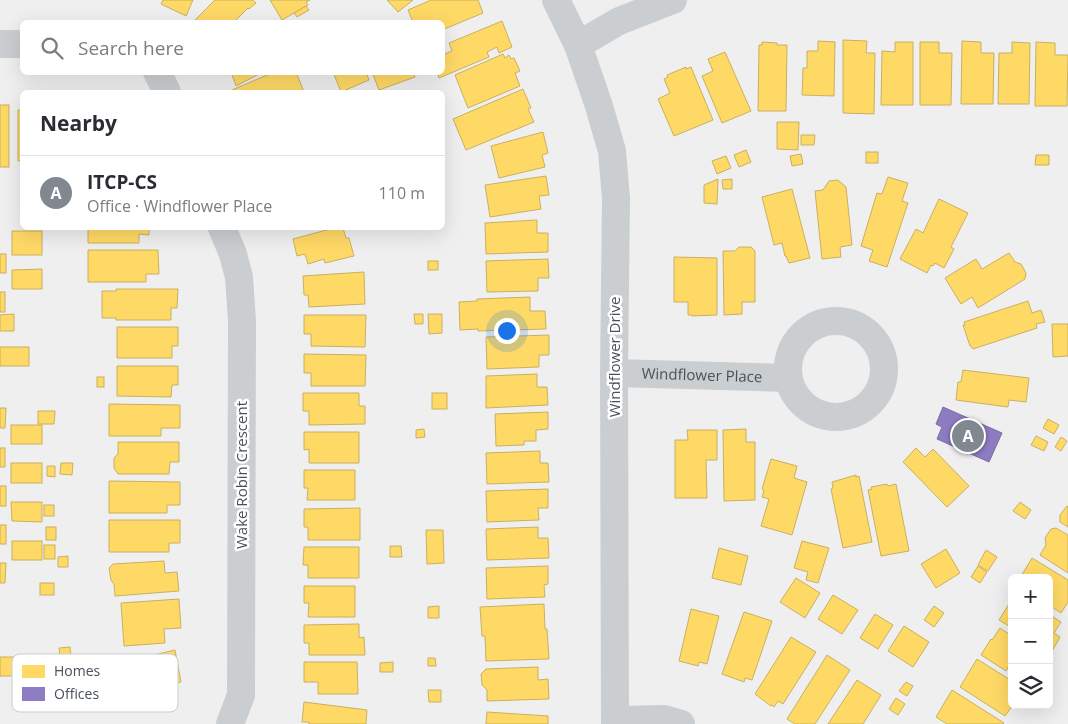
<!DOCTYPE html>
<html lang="en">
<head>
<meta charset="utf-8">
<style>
  :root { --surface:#fff; --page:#f2f2f3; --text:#2b2b33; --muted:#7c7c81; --line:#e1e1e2; --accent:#82888f }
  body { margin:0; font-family:"Open Sans",sans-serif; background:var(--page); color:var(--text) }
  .controls { position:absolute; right:15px; bottom:15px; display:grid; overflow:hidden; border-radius:8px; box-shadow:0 5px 20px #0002 }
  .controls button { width:45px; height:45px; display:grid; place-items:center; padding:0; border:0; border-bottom:1px solid var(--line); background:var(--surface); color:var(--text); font:25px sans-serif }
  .you { position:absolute; left:506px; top:330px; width:18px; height:18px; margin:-12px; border:4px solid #fff; border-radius:50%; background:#1a73e8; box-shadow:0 0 0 8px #1a73e833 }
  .badge { display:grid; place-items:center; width:32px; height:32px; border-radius:50%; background:var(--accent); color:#fff; font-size:16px; font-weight:700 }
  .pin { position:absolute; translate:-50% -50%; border:2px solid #fff; box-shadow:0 1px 5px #0006 }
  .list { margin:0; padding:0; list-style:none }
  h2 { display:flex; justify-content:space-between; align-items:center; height:65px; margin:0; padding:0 20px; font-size:21px }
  h2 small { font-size:16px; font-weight:400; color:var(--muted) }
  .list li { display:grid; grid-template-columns:32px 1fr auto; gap:15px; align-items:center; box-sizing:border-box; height:75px; padding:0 20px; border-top:1px solid var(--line) }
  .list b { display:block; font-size:19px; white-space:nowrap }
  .list p { margin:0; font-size:16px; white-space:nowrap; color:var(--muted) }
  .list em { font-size:16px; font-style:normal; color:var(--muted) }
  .icon { flex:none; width:28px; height:28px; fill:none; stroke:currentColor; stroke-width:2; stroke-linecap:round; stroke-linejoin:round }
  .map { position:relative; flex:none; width:1068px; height:724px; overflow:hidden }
  .search { position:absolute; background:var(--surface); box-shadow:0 5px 20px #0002; left:20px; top:20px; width:425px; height:55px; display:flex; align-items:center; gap:12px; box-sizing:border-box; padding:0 18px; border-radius:8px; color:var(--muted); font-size:19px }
  .panel { position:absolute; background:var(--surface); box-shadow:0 5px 20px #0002; left:20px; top:90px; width:425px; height:140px; border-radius:8px }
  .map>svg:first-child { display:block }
  .homes { fill:#ffd966; stroke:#c8b063 }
  .offices { fill:#8e7cc3; stroke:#796fa4 }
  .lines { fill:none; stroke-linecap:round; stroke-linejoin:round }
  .street { stroke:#cbced0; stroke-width:28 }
  .labels { text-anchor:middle; stroke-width:5; stroke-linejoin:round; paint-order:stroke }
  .street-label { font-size:15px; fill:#47515c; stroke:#fff }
  .key { fill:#fff; stroke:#c8cbce; stroke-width:1 }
  .key-label { font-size:14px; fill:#47515c }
</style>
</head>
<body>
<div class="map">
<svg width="1068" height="724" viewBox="0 0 1068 724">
  <rect width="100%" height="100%" fill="#f0efef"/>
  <g class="homes">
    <polygon points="163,0 193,0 186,16 161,4"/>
    <polygon points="215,0 253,0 256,3 249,9 248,8 234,22 193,22"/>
    <polygon points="270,0 310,0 306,2 308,5 282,20"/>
    <polygon points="387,0 413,0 398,12"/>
    <polygon points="431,0 478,0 483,13 442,30 442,22 413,22 408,10"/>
    <polygon points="306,6 309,10 297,17 294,13"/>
    <polygon points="502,21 512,47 499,53 497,47 487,52 489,57 439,78 437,72 442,72 442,55 452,51 449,43"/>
    <polygon points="843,40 867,41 866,53 875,53 874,114 843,113"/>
    <polygon points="818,41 835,42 834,96 802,95 803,68 807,68 807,51 818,51"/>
    <polygon points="962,41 981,42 981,53 994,53 993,104 961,104"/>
    <polygon points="762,42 777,43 777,45 787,45 786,111 758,111 759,45 762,45"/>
    <polygon points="895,42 913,42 913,105 881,105 882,51 895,52"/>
    <polygon points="920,42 939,42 939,53 952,53 951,105 920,105"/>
    <polygon points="1012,42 1030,43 1029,104 998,104 999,53 1012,53"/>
    <polygon points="1036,42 1055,43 1055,55 1068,55 1067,106 1035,106"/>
    <polygon points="725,52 751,111 722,123 702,76 713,71 708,59"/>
    <polygon points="503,54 505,58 509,55 511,59 514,58 520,71 515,73 520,86 468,108 455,75"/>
    <polygon points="686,67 686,69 691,67 713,120 674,136 658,99 670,93 664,79 668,77 667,75"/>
    <polygon points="231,72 263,72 236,86"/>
    <polygon points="274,72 296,72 304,92 233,92 232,90"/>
    <polygon points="333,72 366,72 369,80 341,92"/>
    <polygon points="372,72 413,72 415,77 379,90"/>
    <polygon points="523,89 531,108 528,109 534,122 466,150 453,119"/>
    <rect x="0" y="105" width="9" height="62"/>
    <polygon points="22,106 22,161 18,161 18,110 20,110"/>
    <polygon points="777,122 799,122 798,150 777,149"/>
    <polygon points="543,132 548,153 542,155 545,167 499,178 491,146"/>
    <polygon points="801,135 815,135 814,145 801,145"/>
    <polygon points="746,150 751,162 739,167 734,155"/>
    <rect x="866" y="152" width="12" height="11"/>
    <polygon points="801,154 803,164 792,166 790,156"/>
    <polygon points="1036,155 1049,155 1049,165 1035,165"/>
    <polygon points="726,156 731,168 717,174 712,161"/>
    <polygon points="546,176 549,195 539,196 541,209 490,217 485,185"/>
    <polygon points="888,177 908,183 902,201 908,203 887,267 869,261 873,250 861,246 877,193 882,194"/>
    <polygon points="718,179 717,204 704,203 704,185"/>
    <polygon points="732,179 732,189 723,189 722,180"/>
    <polygon points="838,180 846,187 852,245 840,247 841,257 822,259 815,191 823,190 829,181"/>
    <polygon points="792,189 810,258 789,263 786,256 785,256 782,243 774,245 762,197"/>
    <polygon points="939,199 968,213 951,247 954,249 944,268 935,263 933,266 931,265 927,273 900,259 916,229 923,233"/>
    <polygon points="537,220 537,233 548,233 548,252 486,254 485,223"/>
    <polygon points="88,228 149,228 149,235 139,234 139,243 88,243"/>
    <polygon points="334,228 343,228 346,238 349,238 354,256 325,263 324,259 308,264 305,254 297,256 293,239"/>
    <rect x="12" y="231" width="30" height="24"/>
    <polygon points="739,247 751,247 755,251 755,302 742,302 742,314 724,315 723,251 735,251"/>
    <polygon points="88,250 158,250 159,274 146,274 146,282 88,282"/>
    <polygon points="1009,253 1015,262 1021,264 1026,273 1025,279 978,308 972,297 961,304 945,278 976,259 982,269"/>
    <rect x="0" y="254" width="6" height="19"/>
    <polygon points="674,257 717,258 717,315 692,316 692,315 688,315 688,302 674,302"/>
    <polygon points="548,259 549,278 538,278 538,291 487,292 486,261"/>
    <rect x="428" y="261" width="10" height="9"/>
    <polygon points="42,269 42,289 12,289 12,270"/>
    <polygon points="364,272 365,304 309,307 308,295 304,295 303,276"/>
    <polygon points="116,289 178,289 177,308 171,308 171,320 116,320 116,318 102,318 102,291 116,291"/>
    <rect x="0" y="292" width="5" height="20"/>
    <polygon points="530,297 530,311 545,311 546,329 478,331 478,329 460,330 459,302 477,301 477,299"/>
    <polygon points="1028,301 1032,313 1041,310 1045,322 1036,324 1037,328 973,349 971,346 970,346 963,325 965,325 964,322"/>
    <polygon points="14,314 14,331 0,331 0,315"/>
    <polygon points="414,314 423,314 423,324 415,324"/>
    <polygon points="428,314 442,314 442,333 429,334"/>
    <polygon points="304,315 366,315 365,347 311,346 311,334 304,334"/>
    <polygon points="1052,324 1068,324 1068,356 1053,357"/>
    <polygon points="117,327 178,327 178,346 172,346 172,358 117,358"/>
    <polygon points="549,335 549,355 539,355 539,367 487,369 486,337"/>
    <rect x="0" y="347" width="29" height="19"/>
    <polygon points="304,354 366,355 365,386 311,386 311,373 304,373"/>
    <polygon points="117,366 178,366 178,385 172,385 171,397 117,396"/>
    <polygon points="963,370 1029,378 1026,402 1009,400 1008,407 956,400 958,382 961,382"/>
    <polygon points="537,374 537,387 547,387 548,405 486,408 486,376"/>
    <rect x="97" y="377" width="7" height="10"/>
    <polygon points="303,393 359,393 359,406 365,406 365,424 309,425 309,411 303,411"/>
    <rect x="432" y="393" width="15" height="16"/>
    <polygon points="109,404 180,405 180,428 161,428 161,436 109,436"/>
    <polygon points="0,408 6,408 5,428 0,428"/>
    <polygon points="38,411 55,411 54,424 38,424"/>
    <polygon points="548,412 548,429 536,430 536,441 524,441 524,445 496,446 495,414"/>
    <polygon points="1048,419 1059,425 1054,434 1043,428"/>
    <rect x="11" y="425" width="31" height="19"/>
    <polygon points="424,429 425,437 416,438 416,430"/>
    <polygon points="746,429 746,442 755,442 755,500 724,501 723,430"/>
    <polygon points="687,430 717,430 717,460 706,460 707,498 675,498 675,440 688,440"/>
    <polygon points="304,432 359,432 359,463 309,463 309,449 304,450"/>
    <polygon points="1036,436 1048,442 1044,451 1031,445"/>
    <polygon points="1061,437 1067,441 1061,451 1055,447"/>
    <polygon points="118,442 179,442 179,462 170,462 169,474 118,474 114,468 114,458 118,454"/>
    <rect x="0" y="448" width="5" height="19"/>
    <polygon points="916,448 925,457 933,449 969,486 947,507 903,462"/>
    <polygon points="540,451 540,463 548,463 549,482 487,484 486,453"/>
    <polygon points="771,459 797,466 794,478 807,482 792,535 761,526 769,499 762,497 764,490 762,489"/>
    <rect x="11" y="463" width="31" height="20"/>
    <polygon points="61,463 73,463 72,475 60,474"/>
    <polygon points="47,466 55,466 55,477 47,476"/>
    <polygon points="304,470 355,470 355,500 307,500 308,488 304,488"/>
    <polygon points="856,475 856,477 859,476 872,542 843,548 831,489 833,488 832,482"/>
    <polygon points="109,481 180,482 180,505 167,505 167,513 109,513"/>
    <polygon points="887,484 888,486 896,484 909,551 881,556 868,490 872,489 871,487"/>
    <rect x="0" y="486" width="6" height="20"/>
    <polygon points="548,489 548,508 538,508 539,520 487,522 486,491"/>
    <polygon points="11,502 42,502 42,522 12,521"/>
    <polygon points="1020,502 1031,510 1025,519 1013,511"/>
    <rect x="44" y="505" width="10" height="11"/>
    <polygon points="1068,506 1068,527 1060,522 1060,515 1066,507"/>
    <polygon points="360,508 360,540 308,540 308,527 304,527 304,509"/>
    <polygon points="109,520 180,520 180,543 169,543 169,552 109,552"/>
    <rect x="0" y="525" width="6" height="19"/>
    <rect x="46" y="527" width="10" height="13"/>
    <polygon points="538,527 538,538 548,538 549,558 487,560 486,529"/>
    <polygon points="1056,528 1068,535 1068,573 1040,555 1046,545 1045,538 1051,529"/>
    <polygon points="426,530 443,530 444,563 427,564"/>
    <rect x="12" y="541" width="30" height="19"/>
    <polygon points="802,541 829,548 818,583 806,580 808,572 794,568"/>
    <rect x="44" y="545" width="11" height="14"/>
    <polygon points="390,546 401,546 402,557 390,557"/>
    <polygon points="304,547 359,547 359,578 308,578 308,565 303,565"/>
    <polygon points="719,548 748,556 741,585 712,578"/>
    <polygon points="946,549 960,573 936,588 921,564"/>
    <polygon points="986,550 997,557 988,571 978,565"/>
    <polygon points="68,556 68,567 58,567 58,557"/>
    <polygon points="1032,558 1068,580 1068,602 1061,613 1049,605 1049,578 1020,578"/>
    <polygon points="164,561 165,573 177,572 179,591 115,596 114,584 111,580 109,568 113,564"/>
    <polygon points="0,563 6,563 5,583 0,583"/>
    <polygon points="548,566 548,584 544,585 545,597 487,599 486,568"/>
    <polygon points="978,566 987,572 980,583 971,577"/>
    <polygon points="796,578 820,593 805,618 780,602"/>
    <rect x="40" y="583" width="14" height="12"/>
    <polygon points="304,586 355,586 355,617 308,617 309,603 304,603"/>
    <polygon points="833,595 858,610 842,634 818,619"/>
    <polygon points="179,599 181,628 164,629 165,643 124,646 121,603"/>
    <polygon points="1012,599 1012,628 999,620"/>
    <polygon points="544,604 545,629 547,629 549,659 486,661 485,636 482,636 480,607"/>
    <polygon points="439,606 439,618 428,618 428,607"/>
    <polygon points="934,606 944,613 934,627 924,620"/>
    <polygon points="691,609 719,616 707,664 699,662 698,666 679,661"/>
    <polygon points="744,612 772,621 752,680 745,678 744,682 722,674"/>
    <polygon points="875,614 893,625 878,649 860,638"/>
    <polygon points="1049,614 1061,622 1054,633 1060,637 1051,653 1049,652"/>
    <polygon points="359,624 359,638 364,637 365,655 309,655 309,643 304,643 304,625"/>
    <polygon points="904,626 929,642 913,667 888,651"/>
    <polygon points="1000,628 1012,636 1012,669 1008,667 1006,671 981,655 991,639 992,640"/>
    <polygon points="791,637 816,652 783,704 778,701 774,707 772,705 771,706 755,694"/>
    <polygon points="70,647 71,656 60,657 59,648"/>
    <polygon points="175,650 181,682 164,685 167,698 127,705 119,663"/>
    <polygon points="827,655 850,670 815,724 795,724 787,719"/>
    <polygon points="0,657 24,657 24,660 31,660 30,676 0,676"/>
    <polygon points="428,658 435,658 436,666 428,666"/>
    <polygon points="977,659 1012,681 1012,694 1010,697 1012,698 1013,705 1005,716 960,687"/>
    <polygon points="304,662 357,662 358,694 318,694 318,682 304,682"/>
    <polygon points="393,662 393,672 380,672 380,663"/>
    <polygon points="538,667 538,680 548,679 549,699 487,701 487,690 482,685 481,674 486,669"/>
    <polygon points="857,680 881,695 863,724 828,724"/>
    <polygon points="906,682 913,686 907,696 899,691"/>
    <polygon points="428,690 441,690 441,702 429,702"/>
    <polygon points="952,690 1004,723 1003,724 947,724 936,717"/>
    <polygon points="896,698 905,704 898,715 889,709"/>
    <polygon points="304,702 367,710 366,724 309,724 309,722 302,722"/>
    <polygon points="487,712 548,716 548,724 486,724"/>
  </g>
  <polygon class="offices" points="943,407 1002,433 989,462 937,439 942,427 936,424"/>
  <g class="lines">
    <g class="street">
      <polyline points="556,0 578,45 599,106 612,151 616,198 614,373 615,724"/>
      <polyline points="0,44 22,44"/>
      <polyline points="578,45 619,21 673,0"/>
      <polyline points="157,72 167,92"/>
      <polyline points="222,228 233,254 239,277 242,321 241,695 230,724"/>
      <circle cx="836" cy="369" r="48"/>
      <path id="s1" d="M614,373L788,378"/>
      <polyline points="616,720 664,719 681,724"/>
    </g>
  </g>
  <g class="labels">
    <g class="street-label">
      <text transform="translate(615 357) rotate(-90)" y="5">Windflower Drive</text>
      <text dy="5" stroke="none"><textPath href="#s1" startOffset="88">Windflower Place</textPath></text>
      <text transform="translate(242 475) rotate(-90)" y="5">Wake Robin Crescent</text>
    </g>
  </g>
  <rect x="12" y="654" width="166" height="58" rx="8" class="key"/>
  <rect x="22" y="665" width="23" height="13" fill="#ffd966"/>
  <rect x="22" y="687" width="23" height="14" fill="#8e7cc3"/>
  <g class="key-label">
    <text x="54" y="676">Homes</text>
    <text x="54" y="699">Offices</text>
  </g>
</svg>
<div class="controls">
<button>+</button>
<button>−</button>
<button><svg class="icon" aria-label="layers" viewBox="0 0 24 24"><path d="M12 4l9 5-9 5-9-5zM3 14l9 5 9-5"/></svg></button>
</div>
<div class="you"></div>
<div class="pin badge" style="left:968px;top:436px">A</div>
<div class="search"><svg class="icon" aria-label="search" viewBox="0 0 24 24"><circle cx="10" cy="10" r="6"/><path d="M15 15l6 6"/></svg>Search here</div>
<section class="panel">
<h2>Nearby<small></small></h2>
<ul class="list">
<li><span class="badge">A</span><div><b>ITCP-CS</b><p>Office · Windflower Place</p></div><em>110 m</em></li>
</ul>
</section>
</div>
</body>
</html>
